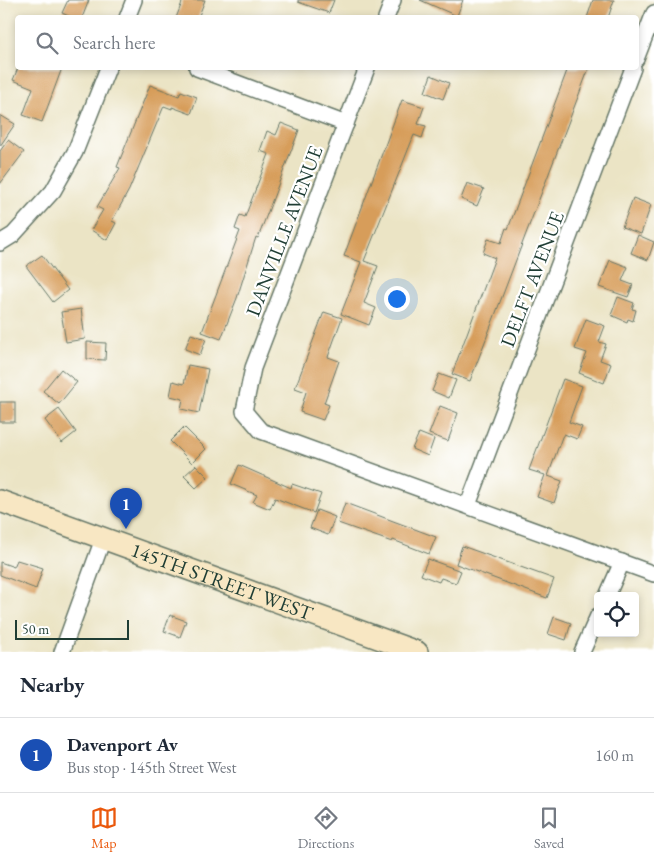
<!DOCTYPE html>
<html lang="en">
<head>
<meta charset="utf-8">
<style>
  :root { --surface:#fff; --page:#f6f6f7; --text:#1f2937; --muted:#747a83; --line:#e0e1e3; --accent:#ea580c }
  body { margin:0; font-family:"EB Garamond",serif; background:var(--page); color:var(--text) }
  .controls { position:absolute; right:15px; bottom:15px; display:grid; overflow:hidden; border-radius:5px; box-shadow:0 2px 8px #0003 }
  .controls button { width:45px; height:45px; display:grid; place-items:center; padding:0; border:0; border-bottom:1px solid var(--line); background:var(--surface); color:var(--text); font:25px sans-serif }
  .scale { position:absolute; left:15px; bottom:12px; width:114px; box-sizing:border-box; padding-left:5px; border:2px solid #1f3d34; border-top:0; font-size:14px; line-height:18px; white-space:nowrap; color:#1f3d34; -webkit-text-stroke:4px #fff; paint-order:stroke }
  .you { position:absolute; left:396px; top:298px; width:18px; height:18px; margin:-12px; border:4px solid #fff; border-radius:50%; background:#1a73e8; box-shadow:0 0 0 8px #1a73e833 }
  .badge { display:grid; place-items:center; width:32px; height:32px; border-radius:50%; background:var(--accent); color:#fff; font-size:16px; font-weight:700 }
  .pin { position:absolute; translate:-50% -41px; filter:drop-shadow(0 1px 2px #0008) }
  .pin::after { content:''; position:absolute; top:26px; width:18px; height:15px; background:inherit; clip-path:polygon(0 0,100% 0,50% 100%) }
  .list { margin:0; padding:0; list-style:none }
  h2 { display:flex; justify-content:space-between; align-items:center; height:65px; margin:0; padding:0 20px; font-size:21px }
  h2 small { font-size:16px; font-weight:400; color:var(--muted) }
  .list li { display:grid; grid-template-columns:32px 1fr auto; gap:15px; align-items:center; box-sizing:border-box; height:75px; padding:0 20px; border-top:1px solid var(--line) }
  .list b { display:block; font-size:19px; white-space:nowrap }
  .list p { margin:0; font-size:16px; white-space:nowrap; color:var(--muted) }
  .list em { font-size:16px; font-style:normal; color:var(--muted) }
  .icon { flex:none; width:28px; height:28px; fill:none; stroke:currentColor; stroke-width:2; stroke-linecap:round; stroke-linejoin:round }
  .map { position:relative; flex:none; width:654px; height:652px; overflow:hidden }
  .search { position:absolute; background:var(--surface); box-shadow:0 2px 8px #0003; left:15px; right:15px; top:15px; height:55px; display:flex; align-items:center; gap:12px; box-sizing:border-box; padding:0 18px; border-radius:5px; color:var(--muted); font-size:19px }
  .sheet { height:140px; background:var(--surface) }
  nav { display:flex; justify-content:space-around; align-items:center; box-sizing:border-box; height:70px; border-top:1px solid var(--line); background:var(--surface); font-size:14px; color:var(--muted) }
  nav a { display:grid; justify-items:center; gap:2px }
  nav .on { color:var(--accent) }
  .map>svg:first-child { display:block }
  .building { fill:#d79d5a }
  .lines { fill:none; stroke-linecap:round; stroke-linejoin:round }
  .street-casing { stroke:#667767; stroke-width:18 }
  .secondary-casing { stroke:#667767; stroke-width:24 }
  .street { stroke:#fff; stroke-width:15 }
  .secondary { stroke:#f8e7c3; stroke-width:21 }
  .labels { text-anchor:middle; stroke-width:4.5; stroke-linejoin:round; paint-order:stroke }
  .street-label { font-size:20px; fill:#1f3d34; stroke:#fff }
</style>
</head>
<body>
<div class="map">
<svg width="654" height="652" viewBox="0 0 654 652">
  <rect width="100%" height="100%" fill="#fff"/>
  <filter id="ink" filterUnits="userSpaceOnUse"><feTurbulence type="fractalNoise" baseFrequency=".02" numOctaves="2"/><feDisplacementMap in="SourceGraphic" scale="10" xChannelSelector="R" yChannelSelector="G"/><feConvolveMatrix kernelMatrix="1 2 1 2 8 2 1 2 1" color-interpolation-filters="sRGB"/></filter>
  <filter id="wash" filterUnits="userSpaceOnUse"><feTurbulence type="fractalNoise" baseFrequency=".0096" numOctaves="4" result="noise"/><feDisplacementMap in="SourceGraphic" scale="20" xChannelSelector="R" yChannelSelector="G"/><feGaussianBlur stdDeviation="1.12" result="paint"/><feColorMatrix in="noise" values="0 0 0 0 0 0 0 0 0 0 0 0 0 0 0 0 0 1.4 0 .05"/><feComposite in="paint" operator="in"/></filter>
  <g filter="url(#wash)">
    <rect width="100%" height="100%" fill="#ebe4c5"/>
    <g id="blocks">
      <g class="building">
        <polygon points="68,0 89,0 82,18 73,18 62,13"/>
        <polygon points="183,0 205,0 198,18 176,18"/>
        <polygon points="298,0 334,0 329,13 298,2"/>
        <polygon points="420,0 463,0 457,16"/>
        <polygon points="593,0 614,0 608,18 587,18"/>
        <polygon points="18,68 62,68 42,122 23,115 33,88 13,80"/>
        <polygon points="568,68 589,68 470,381 452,374 495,258 483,253 488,239 501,243 506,228 508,229"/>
        <polygon points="431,75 449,83 443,99 425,92"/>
        <polygon points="150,85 179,96 181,91 197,97 191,114 172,107 172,109 164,106 129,190 112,221 116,223 107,240 91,230 103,210 97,207 120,168 117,167"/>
        <polygon points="402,100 424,107 418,124 426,126 422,138 414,135 364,261 378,266 364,303 376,308 369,325 341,314 361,262 344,256"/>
        <polygon points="0,115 15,124 0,146"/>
        <polygon points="281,123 299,130 258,238 256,237 237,298 221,339 202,332 240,231 235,229 240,215 245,217 269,154 260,151 267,131 276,135"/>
        <polygon points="8,140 24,152 0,184 0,151"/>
        <polygon points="467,183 484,189 477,206 461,199"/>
        <polygon points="633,198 651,205 641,234 622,227"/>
        <polygon points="638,235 654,242 648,260 631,253"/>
        <polygon points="42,255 68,290 53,302 26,266"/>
        <polygon points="610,260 628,267 622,281 633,285 628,297 599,287"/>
        <polygon points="618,297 634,303 632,309 636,310 633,321 628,319 627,322 611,315"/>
        <polygon points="81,309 85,339 66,342 61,312"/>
        <polygon points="324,312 342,318 328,357 339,361 324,403 329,405 323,420 300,412 306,392 295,388"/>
        <polygon points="586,319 605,326 599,342 606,344 600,360 611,364 604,383 579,373 587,353 575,349"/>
        <polygon points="191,334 206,339 200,355 185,349"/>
        <polygon points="87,342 106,343 105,360 87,359"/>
        <polygon points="188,365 208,369 199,413 181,409 183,399 170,396 173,381 184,384"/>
        <polygon points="61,369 77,382 59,404 43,391"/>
        <polygon points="439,374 456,380 449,398 432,391"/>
        <polygon points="563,379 582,386 569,422 582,427 577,439 564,434 562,437 548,476 562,481 554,503 537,497 545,475 529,470"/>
        <rect x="0" y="402" width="15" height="20"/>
        <polygon points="440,406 458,413 448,441 429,434"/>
        <polygon points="59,409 76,432 62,443 45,420"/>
        <polygon points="184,427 206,449 192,463 170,441"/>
        <polygon points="419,433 434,439 428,456 412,449"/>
        <polygon points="196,465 208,477 196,488 184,476"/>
        <polygon points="239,465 291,488 292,484 321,494 314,513 275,498 270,509 253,502 257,495 231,484"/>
        <polygon points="345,503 436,537 429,554 393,540 392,542 338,523"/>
        <polygon points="317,510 335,517 328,535 310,528"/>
        <polygon points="462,546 554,579 547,598 456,564"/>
        <polygon points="428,559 461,571 456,583 441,578 439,582 421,575"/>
        <polygon points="17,560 43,568 36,589 0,575 0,562 14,567"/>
        <polygon points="170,615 186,621 180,637 164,631"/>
        <polygon points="554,617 571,623 566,640 548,634"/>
      </g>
    </g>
  </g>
  <g filter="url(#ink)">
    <use href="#blocks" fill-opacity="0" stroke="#667767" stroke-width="1"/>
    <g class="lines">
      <g class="street-casing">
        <g id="street">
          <polyline points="127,18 134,0"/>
          <polyline points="386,18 393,0"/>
          <polyline points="636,59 654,13"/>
          <polyline points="197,68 346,124"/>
          <polyline points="367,68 253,368 244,411 261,431 654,574"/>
          <polyline points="0,243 13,235 53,191 75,152 108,68"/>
          <polyline points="468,505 633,68"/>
          <polyline points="607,596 622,562"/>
          <polyline points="62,652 103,539"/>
          <polyline points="582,652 598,616"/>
        </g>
      </g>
      <g class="secondary-casing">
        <g id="secondary">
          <path id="s1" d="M0,501L417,652"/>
        </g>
      </g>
      <use href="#street" class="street"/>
      <use href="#secondary" class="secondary"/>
    </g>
  </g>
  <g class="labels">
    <g class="street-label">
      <text transform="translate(284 231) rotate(-69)" y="7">DANVILLE AVENUE</text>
      <text transform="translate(532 279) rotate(-69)" y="7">DELFT AVENUE</text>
      <text dy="7" stroke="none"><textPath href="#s1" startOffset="236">145TH STREET WEST</textPath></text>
    </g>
  </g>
</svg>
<div class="controls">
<button><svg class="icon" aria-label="locate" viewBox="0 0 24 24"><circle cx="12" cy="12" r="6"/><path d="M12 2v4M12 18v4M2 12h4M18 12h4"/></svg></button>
</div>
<div class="scale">50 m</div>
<div class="you"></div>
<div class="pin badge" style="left:126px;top:529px;background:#1a4fb4">1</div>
<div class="search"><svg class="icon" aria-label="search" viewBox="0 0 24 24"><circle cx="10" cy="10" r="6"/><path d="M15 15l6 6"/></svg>Search here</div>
</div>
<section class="sheet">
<h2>Nearby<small></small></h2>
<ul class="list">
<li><span class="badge" style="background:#1a4fb4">1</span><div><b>Davenport Av</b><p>Bus stop · 145th Street West</p></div><em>160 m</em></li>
</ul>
</section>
<nav>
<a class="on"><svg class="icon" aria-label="map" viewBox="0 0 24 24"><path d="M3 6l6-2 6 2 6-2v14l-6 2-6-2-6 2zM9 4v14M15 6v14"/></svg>Map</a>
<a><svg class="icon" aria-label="directions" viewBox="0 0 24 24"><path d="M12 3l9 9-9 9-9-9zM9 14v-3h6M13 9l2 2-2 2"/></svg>Directions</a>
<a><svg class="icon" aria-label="saved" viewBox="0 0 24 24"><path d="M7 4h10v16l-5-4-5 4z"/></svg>Saved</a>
</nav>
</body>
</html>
